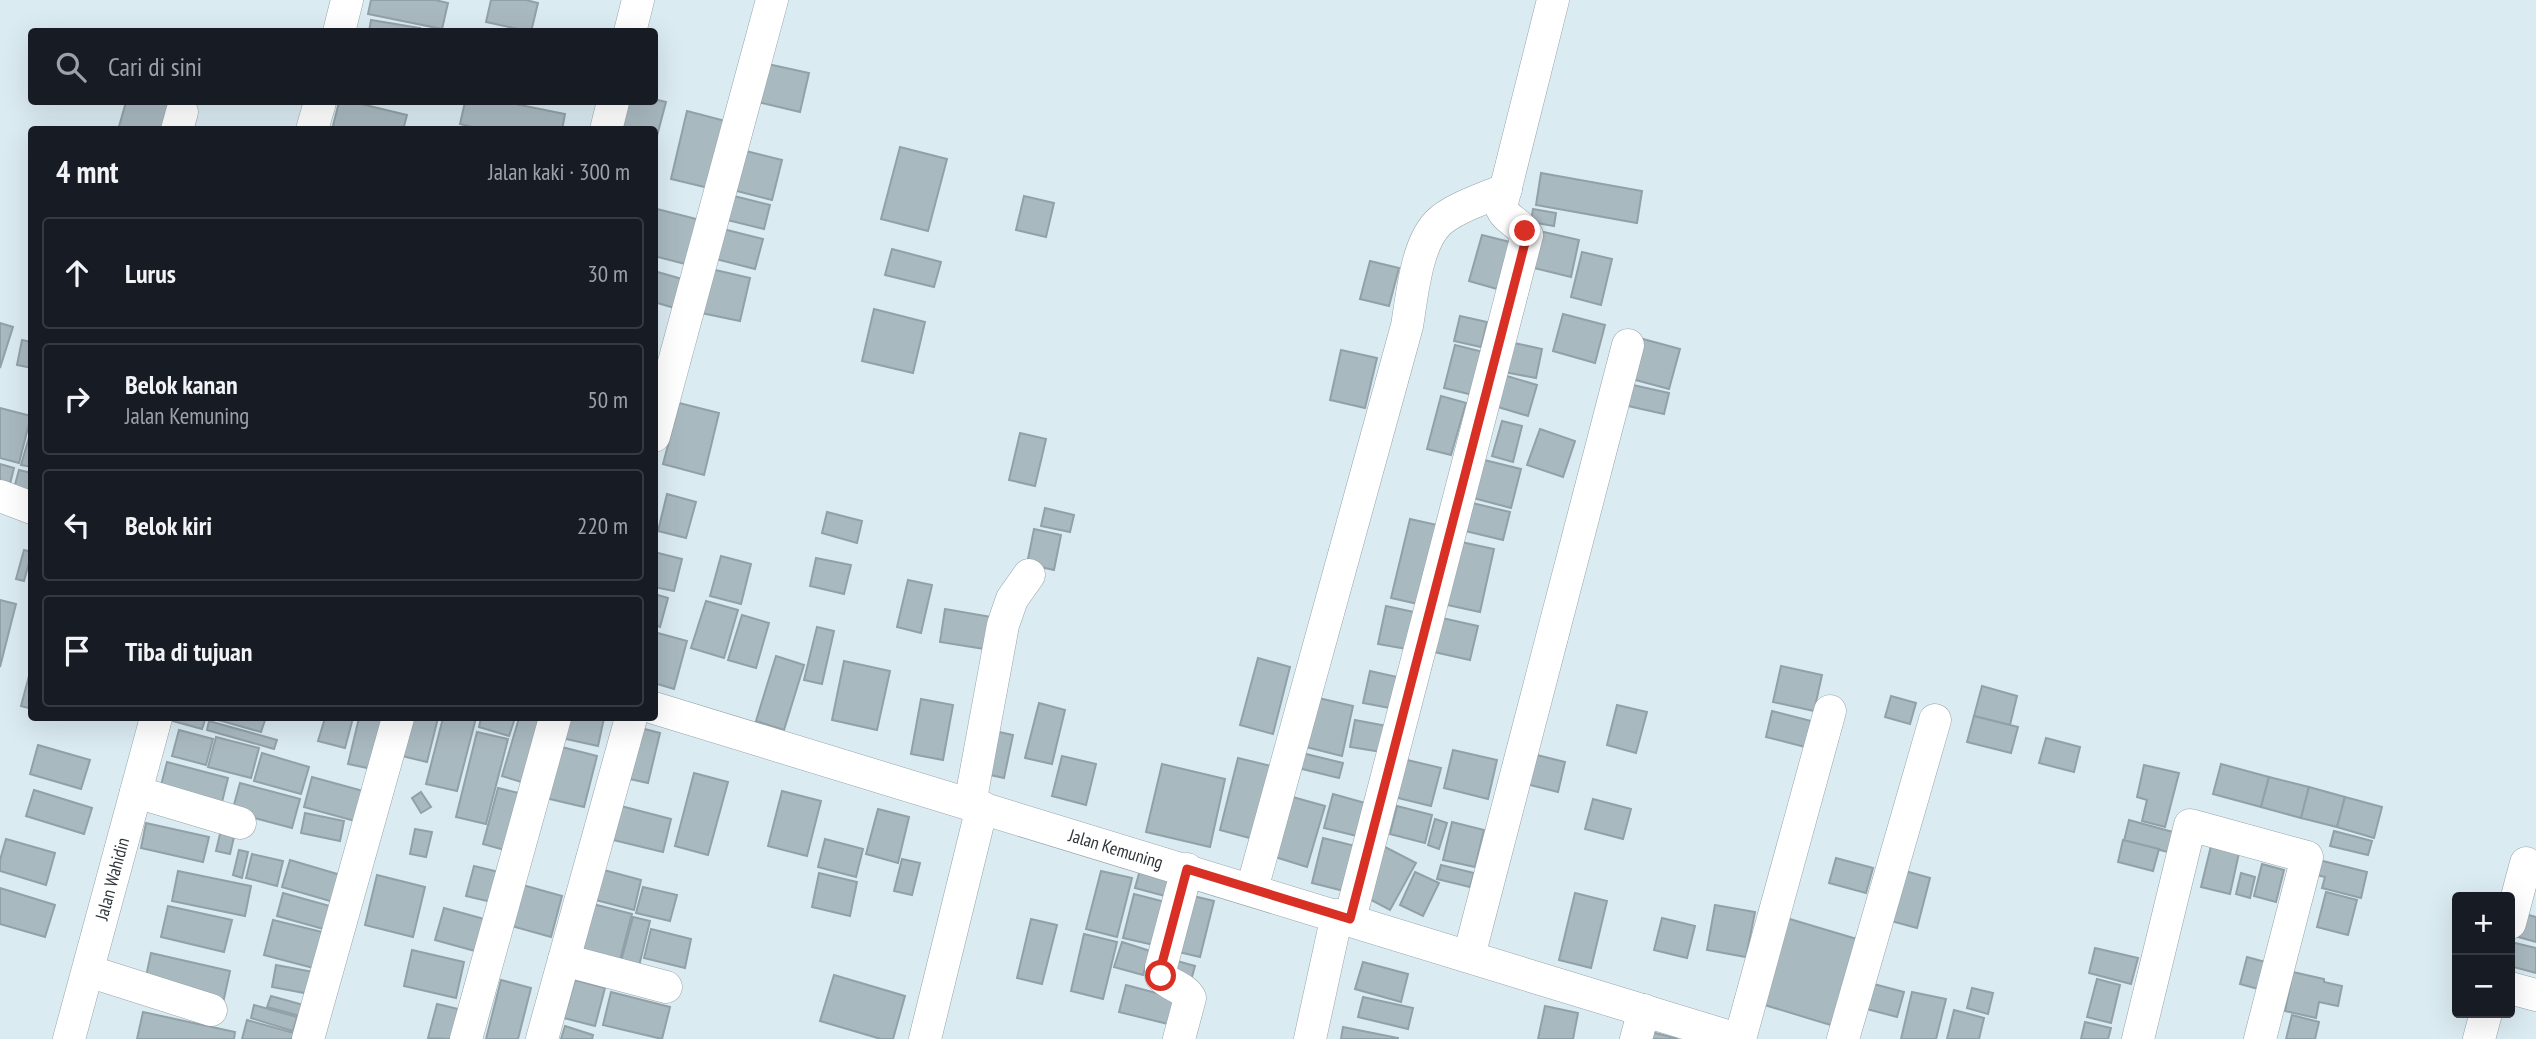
<!DOCTYPE html>
<html lang="id">
<head>
<meta charset="utf-8">
<style>
  :root { --surface:#171b24; --page:#20242c; --text:#f1f3f6; --muted:#9ea1a6; --line:#363941 }
  body { margin:0; font-family:"PT Sans Narrow",sans-serif; background:var(--page); color:var(--text) }
  .controls { position:absolute; right:21px; bottom:21px; display:grid; overflow:hidden; border-radius:7px; box-shadow:0 7px 28px #0002 }
  .controls button { width:63px; height:63px; display:grid; place-items:center; padding:0; border:0; border-bottom:2px solid var(--line); background:var(--surface); color:var(--text); font:35px sans-serif }
  .stop { position:absolute; width:21px; height:21px; margin:-16px; border:5px solid #d93025; border-radius:50%; background:#fff }
  .stop.end { background:#d93025; border-color:#fff; box-shadow:0 2px 7px #0008 }
  .list { margin:0; padding:0; list-style:none }
  h2 { display:flex; justify-content:space-between; align-items:center; height:91px; margin:0; padding:0 28px; font-size:30px }
  h2 small { font-size:23px; font-weight:400; color:var(--muted) }
  .list li { display:grid; grid-template-columns:46px 1fr auto; gap:21px; align-items:center; box-sizing:border-box; height:112px; margin:0 14px 14px; padding:0 14px; border:2px solid var(--line); border-radius:7px }
  .list b { display:block; font-size:26px; white-space:nowrap }
  .list p { margin:0; font-size:23px; white-space:nowrap; color:var(--muted) }
  .list em { font-size:23px; font-style:normal; color:var(--muted) }
  .icon { flex:none; width:38px; height:38px; fill:none; stroke:currentColor; stroke-width:2; stroke-linecap:round; stroke-linejoin:round }
  .map { position:relative; flex:none; width:2536px; height:1039px; overflow:hidden }
  .search { position:absolute; background:var(--surface); box-shadow:0 7px 28px #0002; left:28px; top:28px; width:630px; height:77px; display:flex; align-items:center; gap:18px; box-sizing:border-box; padding:0 24px; border-radius:7px; color:var(--muted); font-size:26px }
  .panel { position:absolute; background:var(--surface); box-shadow:0 7px 28px #0002; left:28px; top:126px; width:630px; height:595px; border-radius:7px }
  .map>svg:first-child { display:block }
  .building { fill:#a9b9c0; stroke:#92a1a8; stroke-width:2 }
  .lines { fill:none; stroke-linecap:round; stroke-linejoin:round }
  .minor-casing { stroke:#95a4ab; stroke-width:33 }
  .minor { stroke:#fff; stroke-width:32 }
  .route { stroke:#d93025; stroke-width:9 }
  .labels { text-anchor:middle; stroke-width:5; stroke-linejoin:round; paint-order:stroke }
  .street-label { font-size:18px; fill:#2f3538; stroke:#fff }
</style>
</head>
<body>
<div class="map">
<svg width="2536" height="1039" viewBox="0 0 2536 1039">
  <rect width="100%" height="100%" fill="#dbebf2"/>
  <g class="building">
    <polygon points="371,0 435,0 448,3 442,29 368,14"/>
    <polygon points="491,0 526,0 538,3 531,32 486,22"/>
    <polygon points="371,20 420,28 419,32 369,32"/>
    <polygon points="763,63 809,73 800,112 754,101"/>
    <polygon points="654,99 666,102 654,147 654,130 621,130 628,102 654,102"/>
    <polygon points="126,102 175,102 168,130 118,130"/>
    <polygon points="339,102 353,102 407,115 403,130 332,130"/>
    <polygon points="465,102 506,102 565,114 562,130 484,130 460,124"/>
    <polygon points="687,111 729,122 713,189 671,179"/>
    <polygon points="900,147 947,159 928,231 881,219"/>
    <polygon points="738,149 782,160 772,200 729,189"/>
    <polygon points="1541,173 1642,191 1637,223 1536,205"/>
    <polygon points="726,194 770,205 764,229 719,218"/>
    <polygon points="1024,196 1054,203 1046,237 1016,230"/>
    <polygon points="657,209 704,221 693,266 654,256 654,219"/>
    <polygon points="1533,209 1556,213 1554,226 1531,222"/>
    <polygon points="723,229 763,239 755,269 716,259"/>
    <polygon points="1535,230 1579,240 1571,277 1526,266"/>
    <polygon points="1482,235 1510,242 1497,289 1469,281"/>
    <polygon points="892,249 941,262 934,287 885,275"/>
    <polygon points="1582,252 1612,259 1601,305 1571,297"/>
    <polygon points="1370,261 1399,268 1389,306 1360,299"/>
    <polygon points="711,269 750,278 740,321 701,313"/>
    <polygon points="654,271 689,281 681,310 654,302"/>
    <polygon points="874,309 925,322 913,373 862,361"/>
    <polygon points="1563,314 1605,325 1595,363 1553,351"/>
    <polygon points="1460,316 1487,322 1481,347 1454,341"/>
    <polygon points="0,323 13,327 0,368"/>
    <polygon points="1643,339 1680,349 1669,389 1632,379"/>
    <polygon points="22,340 32,342 32,368 17,365"/>
    <polygon points="1505,341 1542,349 1536,378 1499,371"/>
    <polygon points="1455,345 1483,352 1473,395 1444,388"/>
    <polygon points="1341,350 1377,358 1365,408 1330,400"/>
    <polygon points="1497,373 1537,385 1528,416 1488,404"/>
    <polygon points="1624,383 1669,393 1664,414 1619,404"/>
    <polygon points="1441,396 1466,403 1451,455 1427,449"/>
    <polygon points="679,403 719,413 704,475 663,464"/>
    <polygon points="0,408 31,416 19,463 0,458"/>
    <polygon points="1502,421 1522,426 1513,462 1492,456"/>
    <polygon points="32,427 32,467 21,465"/>
    <polygon points="1540,429 1575,441 1563,477 1527,465"/>
    <polygon points="1020,433 1046,439 1035,486 1009,480"/>
    <polygon points="1472,457 1521,469 1511,508 1462,495"/>
    <polygon points="0,464 14,468 7,496 0,494"/>
    <polygon points="19,470 32,473 32,501 12,496"/>
    <polygon points="667,494 696,502 686,538 658,531"/>
    <polygon points="1464,501 1510,512 1503,540 1457,529"/>
    <polygon points="1045,508 1074,515 1070,532 1041,526"/>
    <polygon points="827,512 862,521 857,543 822,533"/>
    <polygon points="1410,519 1437,525 1418,604 1391,598"/>
    <polygon points="1034,529 1061,535 1054,570 1027,564"/>
    <polygon points="1452,540 1494,549 1480,612 1438,603"/>
    <polygon points="24,550 32,552 24,581 16,579"/>
    <polygon points="654,552 682,559 674,591 654,587"/>
    <polygon points="721,556 751,564 741,604 710,596"/>
    <polygon points="816,558 851,565 844,594 810,586"/>
    <polygon points="908,580 932,585 921,633 897,627"/>
    <polygon points="654,594 668,598 660,627 654,625"/>
    <polygon points="0,600 16,604 0,667"/>
    <polygon points="706,601 738,610 724,658 691,648"/>
    <polygon points="1386,606 1414,612 1407,649 1378,644"/>
    <polygon points="945,609 997,618 991,650 940,642"/>
    <polygon points="742,615 769,623 756,668 728,660"/>
    <polygon points="1433,616 1478,626 1470,660 1425,650"/>
    <polygon points="817,627 834,631 822,684 804,680"/>
    <polygon points="654,632 687,641 674,689 654,683"/>
    <polygon points="776,656 804,665 784,730 756,721"/>
    <polygon points="1258,658 1290,667 1273,734 1240,725"/>
    <polygon points="844,661 890,671 877,730 832,720"/>
    <polygon points="1781,666 1822,675 1814,711 1773,702"/>
    <polygon points="1370,671 1397,677 1390,708 1363,703"/>
    <polygon points="30,672 32,672 32,709 21,706"/>
    <polygon points="1982,686 2017,696 2010,725 1974,716"/>
    <polygon points="1310,696 1353,706 1342,756 1298,745"/>
    <polygon points="1891,696 1916,703 1910,724 1885,717"/>
    <polygon points="921,699 953,705 943,760 911,754"/>
    <polygon points="1039,703 1065,710 1052,764 1025,758"/>
    <polygon points="1617,705 1647,712 1636,753 1607,745"/>
    <polygon points="1772,711 1811,721 1805,747 1766,737"/>
    <polygon points="1974,716 2018,727 2011,753 1967,742"/>
    <polygon points="169,718 197,718 205,720 202,729 169,720"/>
    <polygon points="211,718 255,718 265,720 261,732"/>
    <polygon points="325,718 353,718 345,748 318,741"/>
    <polygon points="359,718 390,718 377,770 348,764"/>
    <polygon points="406,718 438,718 427,762 398,755"/>
    <polygon points="443,718 476,718 457,791 426,784"/>
    <polygon points="481,718 515,718 509,736 479,727"/>
    <polygon points="519,718 550,718 531,785 502,776"/>
    <polygon points="561,718 604,718 598,746 557,737"/>
    <polygon points="1355,720 1387,726 1382,752 1350,747"/>
    <polygon points="209,721 277,740 274,749 207,730"/>
    <polygon points="637,727 660,733 648,783 625,778"/>
    <polygon points="179,730 213,739 206,765 172,756"/>
    <polygon points="990,730 1013,735 1004,778 981,773"/>
    <polygon points="477,732 508,739 486,824 456,817"/>
    <polygon points="216,737 259,748 251,778 208,767"/>
    <polygon points="2046,738 2080,747 2074,772 2039,763"/>
    <polygon points="38,745 90,760 81,789 30,774"/>
    <polygon points="554,745 597,756 584,807 541,797"/>
    <polygon points="1453,750 1497,760 1488,799 1444,788"/>
    <polygon points="262,753 309,767 301,794 254,781"/>
    <polygon points="1302,753 1343,763 1339,778 1298,768"/>
    <polygon points="1529,753 1565,762 1558,792 1522,783"/>
    <polygon points="1062,756 1096,764 1086,805 1052,796"/>
    <polygon points="1238,758 1275,767 1257,840 1220,830"/>
    <polygon points="1403,759 1441,768 1431,806 1394,797"/>
    <polygon points="167,762 228,778 221,806 160,789"/>
    <polygon points="1162,764 1225,779 1210,847 1146,832"/>
    <polygon points="2221,764 2269,777 2261,807 2213,794"/>
    <polygon points="2144,765 2179,773 2165,827 2142,821 2147,800 2137,797"/>
    <polygon points="694,773 728,782 708,855 675,846"/>
    <polygon points="312,777 363,791 355,821 304,807"/>
    <polygon points="2269,777 2309,787 2301,818 2261,807"/>
    <polygon points="240,783 300,799 292,828 232,812"/>
    <polygon points="2309,787 2345,797 2337,827 2301,818"/>
    <polygon points="498,788 527,795 512,852 483,844"/>
    <polygon points="34,790 92,808 84,834 26,816"/>
    <polygon points="782,791 821,801 807,856 768,846"/>
    <polygon points="421,792 431,807 421,813 412,798"/>
    <polygon points="1333,794 1365,803 1357,836 1324,828"/>
    <polygon points="1289,796 1325,806 1307,867 1272,856"/>
    <polygon points="2345,797 2382,807 2374,838 2337,827"/>
    <polygon points="1593,799 1631,809 1623,839 1585,829"/>
    <polygon points="617,805 671,819 663,852 609,839"/>
    <polygon points="1397,806 1432,815 1425,843 1390,834"/>
    <polygon points="878,809 909,817 898,863 866,854"/>
    <polygon points="305,813 344,821 340,841 301,833"/>
    <polygon points="1435,819 1447,823 1439,849 1428,845"/>
    <polygon points="2129,820 2173,832 2168,852 2124,841"/>
    <polygon points="223,821 237,824 230,854 216,851"/>
    <polygon points="1452,822 1484,830 1475,867 1443,860"/>
    <polygon points="146,823 209,837 203,862 141,848"/>
    <polygon points="415,829 432,832 426,857 410,854"/>
    <polygon points="2334,831 2372,841 2368,855 2330,846"/>
    <polygon points="1323,838 1355,846 1344,891 1312,883"/>
    <polygon points="6,839 55,853 46,885 0,871 0,860"/>
    <polygon points="825,839 863,849 856,877 818,867"/>
    <polygon points="2123,840 2159,849 2153,871 2118,862"/>
    <polygon points="2211,846 2239,853 2230,894 2201,887"/>
    <polygon points="1385,847 1416,863 1390,910 1360,894"/>
    <polygon points="239,850 248,852 242,878 233,875"/>
    <polygon points="252,854 283,861 277,886 246,878"/>
    <polygon points="1836,858 1873,868 1866,893 1829,883"/>
    <polygon points="902,859 920,863 912,895 894,891"/>
    <polygon points="290,860 344,876 337,903 282,887"/>
    <polygon points="2319,860 2367,872 2361,898 2322,888 2325,877 2316,875"/>
    <polygon points="2262,864 2284,870 2276,902 2254,896"/>
    <polygon points="1441,865 1474,873 1470,887 1437,879"/>
    <polygon points="474,866 503,873 496,903 466,896"/>
    <polygon points="600,869 641,880 634,910 592,899"/>
    <polygon points="1898,869 1930,878 1917,928 1884,919"/>
    <polygon points="1140,870 1170,878 1165,896 1135,888"/>
    <polygon points="178,871 251,886 245,916 172,901"/>
    <polygon points="1101,871 1132,878 1117,937 1086,929"/>
    <polygon points="1415,872 1439,883 1423,916 1400,905"/>
    <polygon points="819,873 857,882 850,916 812,907"/>
    <polygon points="2241,873 2255,877 2250,898 2236,894"/>
    <polygon points="377,875 425,887 413,937 365,925"/>
    <polygon points="519,884 562,896 551,937 508,925"/>
    <polygon points="643,887 677,895 670,921 636,913"/>
    <polygon points="0,888 55,905 45,937 0,924"/>
    <polygon points="2326,892 2357,900 2348,935 2317,927"/>
    <polygon points="283,893 333,907 327,930 277,916"/>
    <polygon points="1575,893 1607,901 1591,968 1559,960"/>
    <polygon points="1134,894 1165,902 1154,945 1123,938"/>
    <polygon points="1185,894 1214,901 1200,957 1170,950"/>
    <polygon points="589,903 632,914 619,964 576,953"/>
    <polygon points="1715,905 1755,912 1746,957 1707,950"/>
    <polygon points="168,906 232,920 224,952 161,937"/>
    <polygon points="444,908 484,919 475,951 435,940"/>
    <polygon points="2521,913 2536,917 2536,942 2515,936"/>
    <polygon points="633,917 650,921 639,966 621,961"/>
    <polygon points="1783,917 1860,940 1834,1026 1758,1003"/>
    <polygon points="1662,918 1695,926 1687,958 1654,950"/>
    <polygon points="1031,919 1057,925 1042,984 1017,978"/>
    <polygon points="273,920 326,933 317,969 264,955"/>
    <polygon points="651,929 691,939 685,968 644,958"/>
    <polygon points="1084,934 1117,942 1103,999 1071,991"/>
    <polygon points="1122,942 1150,951 1143,975 1114,967"/>
    <polygon points="2511,942 2536,948 2536,973 2510,966"/>
    <polygon points="2095,948 2138,958 2131,984 2089,973"/>
    <polygon points="412,950 464,962 456,998 404,986"/>
    <polygon points="151,953 230,971 223,1003 144,986"/>
    <polygon points="2247,957 2269,963 2262,990 2240,984"/>
    <polygon points="1170,959 1195,966 1190,984 1165,976"/>
    <polygon points="1363,962 1408,974 1401,1002 1355,989"/>
    <polygon points="276,965 319,973 315,995 272,987"/>
    <polygon points="2293,972 2324,979 2324,982 2342,986 2338,1006 2319,1002 2316,1018 2285,1011"/>
    <polygon points="834,975 905,996 893,1039 881,1039 820,1021"/>
    <polygon points="2097,979 2120,985 2111,1023 2087,1017"/>
    <polygon points="501,980 531,988 518,1039 486,1039"/>
    <polygon points="575,980 605,988 595,1026 564,1018"/>
    <polygon points="1866,982 1904,992 1897,1017 1859,1007"/>
    <polygon points="1126,985 1175,998 1168,1024 1119,1012"/>
    <polygon points="1972,988 1993,993 1988,1014 1967,1008"/>
    <polygon points="611,992 670,1007 662,1039 603,1025"/>
    <polygon points="1912,992 1946,999 1936,1039 1901,1039"/>
    <polygon points="271,996 307,1006 304,1017 267,1007"/>
    <polygon points="1363,997 1413,1008 1408,1029 1358,1017"/>
    <polygon points="437,1004 458,1009 451,1039 428,1038"/>
    <polygon points="254,1005 297,1017 293,1031 251,1018"/>
    <polygon points="1545,1006 1578,1013 1573,1039 1538,1039"/>
    <polygon points="1954,1010 1984,1018 1979,1039 1947,1039"/>
    <polygon points="143,1012 235,1032 234,1039 137,1039"/>
    <polygon points="2292,1015 2319,1022 2315,1039 2286,1039"/>
    <polygon points="247,1020 294,1033 292,1039 242,1039"/>
    <polygon points="2085,1022 2111,1028 2108,1039 2081,1039"/>
    <polygon points="565,1026 593,1035 592,1039 561,1039"/>
    <polygon points="1343,1027 1398,1038 1398,1039 1341,1039"/>
    <polygon points="1644,1030 1678,1039 1641,1039"/>
  </g>
  <g class="lines">
    <g class="minor-casing">
      <g id="minor">
        <polyline points="339,32 347,0"/>
        <polyline points="630,32 638,0"/>
        <polyline points="177,130 182,112"/>
        <polyline points="312,130 320,102"/>
        <polyline points="606,130 613,102"/>
        <polyline points="654,436 772,0"/>
        <polyline points="0,496 32,508"/>
        <path id="s1" d="M654,708L1737,1039"/>
        <polyline points="136,792 240,823"/>
        <polyline points="970,804 1003,625 1012,599 1029,575"/>
        <path d="M1252,889L1407,326C1412,297 1416,245 1438,223C1453,208 1486,198 1506,189"/>
        <path d="M1350,919L1527,235C1521,224 1505,219 1501,207L1553,0"/>
        <polyline points="2510,923 2526,863"/>
        <polyline points="1469,956 1628,345"/>
        <polyline points="564,960 666,987"/>
        <polyline points="88,971 211,1010"/>
        <polyline points="2510,988 2536,995"/>
        <path id="s2" d="M69,1039L156,718"/>
        <polyline points="308,1039 398,718"/>
        <polyline points="466,1039 555,718"/>
        <polyline points="542,1039 631,718"/>
        <polyline points="925,1039 982,807"/>
        <path d="M1179,1039L1190,998C1184,987 1170,986 1161,976V967L1187,869"/>
        <polyline points="1310,1039 1337,915"/>
        <polyline points="1636,1039 1644,1010"/>
        <polyline points="1740,1039 1830,711"/>
        <polyline points="1843,1039 1935,720"/>
        <polyline points="2138,1039 2190,825 2307,857 2260,1039"/>
        <polyline points="2479,1039 2486,1013"/>
      </g>
    </g>
    <use href="#minor" class="minor"/>
  </g>
  <g class="lines">
    <polyline class="route" points="1161,976 1161,967 1187,869 1350,919 1527,235 1525,231"/>
  </g>
  <g class="labels">
    <g class="street-label">
      <text dy="6" stroke="none"><textPath href="#s1" startOffset="483">Jalan Kemuning</textPath></text>
      <text dy="6" stroke="none"><textPath href="#s2" startOffset="166">Jalan Wahidin</textPath></text>
    </g>
  </g>
</svg>
<div class="controls">
<button>+</button>
<button>−</button>
</div>
<div class="stop" style="left:1161px;top:976px"></div>
<div class="stop end" style="left:1525px;top:231px"></div>
<div class="search"><svg class="icon" aria-label="search" viewBox="0 0 24 24"><circle cx="10" cy="10" r="6"/><path d="M15 15l6 6"/></svg>Cari di sini</div>
<section class="panel">
<h2>4 mnt<small>Jalan kaki · 300 m</small></h2>
<ul class="list">
<li><svg class="icon" aria-label="ahead" viewBox="0 0 24 24"><path d="M12 20V5M6 11l6-6 6 6"/></svg><div><b>Lurus</b></div><em>30 m</em></li>
<li><svg class="icon" aria-label="right" viewBox="0 0 24 24"><path d="M7 20v-9h11M14 6l5 5-5 5"/></svg><div><b>Belok kanan</b><p>Jalan Kemuning</p></div><em>50 m</em></li>
<li><svg class="icon" aria-label="left" viewBox="0 0 24 24"><path d="M17 20v-9H6M10 6l-5 5 5 5"/></svg><div><b>Belok kiri</b></div><em>220 m</em></li>
<li><svg class="icon" aria-label="arrive" viewBox="0 0 24 24"><path d="M6 21V4h12l-3 4 3 4H6"/></svg><div><b>Tiba di tujuan</b></div></li>
</ul>
</section>
</div>
</body>
</html>
